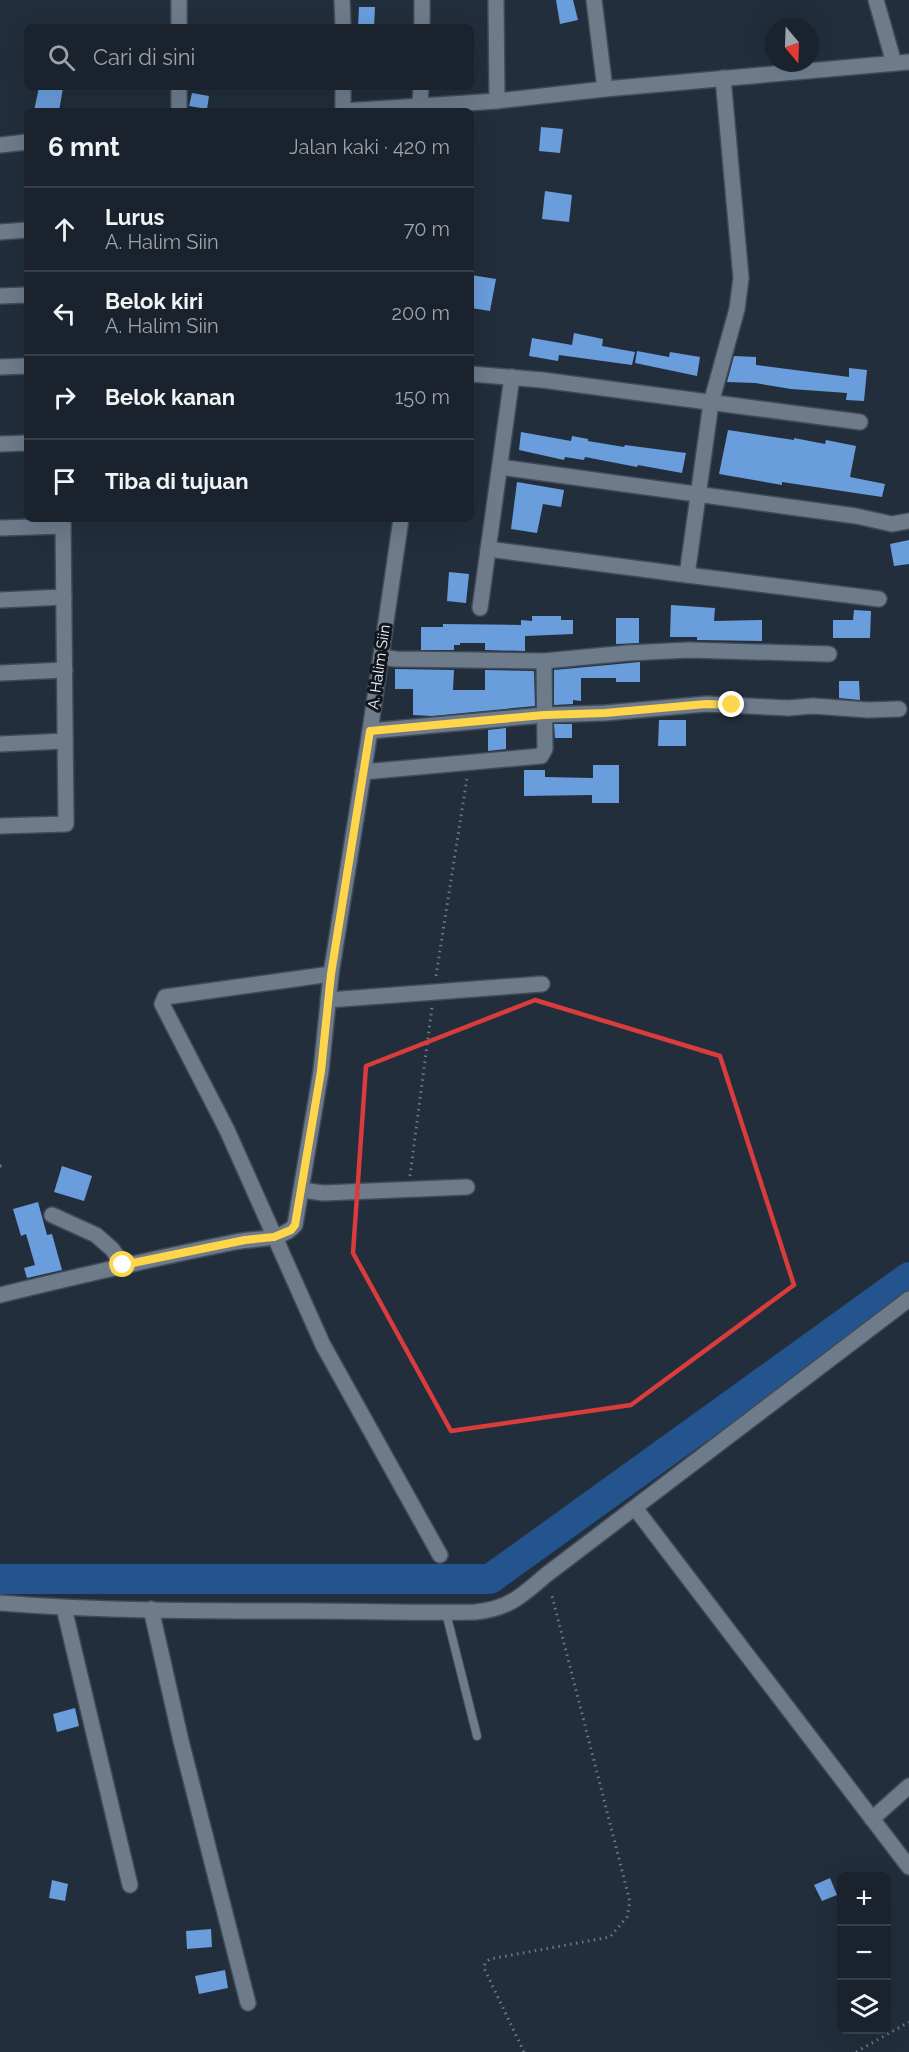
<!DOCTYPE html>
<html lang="id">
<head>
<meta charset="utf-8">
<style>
  :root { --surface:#1a222d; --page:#232a35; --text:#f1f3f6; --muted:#9fa4aa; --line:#383f49 }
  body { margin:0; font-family:Raleway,sans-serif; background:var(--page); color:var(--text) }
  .controls { position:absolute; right:18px; bottom:18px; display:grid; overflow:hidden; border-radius:9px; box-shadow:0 6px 24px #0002 }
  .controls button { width:54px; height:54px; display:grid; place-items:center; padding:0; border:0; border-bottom:2px solid var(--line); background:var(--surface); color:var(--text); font:30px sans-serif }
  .compass { position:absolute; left:765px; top:18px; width:54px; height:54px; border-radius:50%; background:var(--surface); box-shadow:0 6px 24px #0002; rotate:161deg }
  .stop { position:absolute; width:18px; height:18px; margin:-14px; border:4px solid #ffd54a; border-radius:50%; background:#fff }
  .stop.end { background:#ffd54a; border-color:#fff; box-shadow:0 2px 6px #0008 }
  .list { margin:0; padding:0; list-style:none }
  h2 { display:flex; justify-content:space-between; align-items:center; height:78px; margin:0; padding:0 24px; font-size:26px }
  h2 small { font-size:20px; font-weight:400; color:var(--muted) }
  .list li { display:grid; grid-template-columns:39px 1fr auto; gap:18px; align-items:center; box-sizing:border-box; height:84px; padding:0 24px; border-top:2px solid var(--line) }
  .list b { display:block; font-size:22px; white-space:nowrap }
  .list p { margin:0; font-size:20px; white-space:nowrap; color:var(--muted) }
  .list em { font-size:20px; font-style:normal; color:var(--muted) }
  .icon { flex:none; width:33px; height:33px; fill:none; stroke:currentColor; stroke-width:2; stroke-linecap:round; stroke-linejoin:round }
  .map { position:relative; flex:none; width:909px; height:2052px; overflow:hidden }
  .search { position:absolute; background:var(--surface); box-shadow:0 6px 24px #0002; left:24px; top:24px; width:450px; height:66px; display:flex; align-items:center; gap:15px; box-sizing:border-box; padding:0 21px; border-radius:9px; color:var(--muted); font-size:22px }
  .panel { position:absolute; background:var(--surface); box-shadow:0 6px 24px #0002; left:24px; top:108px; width:450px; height:414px; border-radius:9px }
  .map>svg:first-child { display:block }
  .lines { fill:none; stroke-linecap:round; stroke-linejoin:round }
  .river { stroke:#23548d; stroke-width:30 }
  .building { fill:#6a9ddc }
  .lane-casing { stroke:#414b57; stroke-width:10 }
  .street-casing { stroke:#414b57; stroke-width:18 }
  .path { stroke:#6e7985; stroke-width:3; stroke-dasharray:1.5 4.5; stroke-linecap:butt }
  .lane { stroke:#6d7b8b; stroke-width:8 }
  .street { stroke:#6d7b8b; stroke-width:15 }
  .route { stroke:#ffd54a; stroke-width:8 }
  .marked { fill:none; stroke:#d83c3d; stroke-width:4.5; stroke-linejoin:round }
  .labels { text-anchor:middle; stroke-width:6; stroke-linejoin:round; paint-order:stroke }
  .street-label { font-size:15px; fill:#ebf3fd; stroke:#11161c }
</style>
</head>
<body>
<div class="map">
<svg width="909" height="2052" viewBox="0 0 909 2052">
  <rect width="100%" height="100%" fill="#222e3c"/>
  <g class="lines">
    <polyline class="river" points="0,1579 490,1579 909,1277"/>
  </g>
  <g class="building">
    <polygon points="556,0 573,0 578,20 560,24"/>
    <polygon points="359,7 375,7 374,27 358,27"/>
    <polygon points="39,87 63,88 59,111 34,111"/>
    <polygon points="192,93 209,96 207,109 189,106"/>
    <polygon points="541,127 563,129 560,153 539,151"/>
    <polygon points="545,191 572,195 569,222 542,219"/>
    <polygon points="471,275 496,279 490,311 471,308"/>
    <polygon points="574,333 603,339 602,346 635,352 632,365 559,355 558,361 529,356 532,338 572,345"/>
    <polygon points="637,351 669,357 670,352 700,357 697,376 635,363"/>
    <polygon points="734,356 756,357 756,365 849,377 849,368 867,370 864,401 846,400 847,393 791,389 755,383 727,382"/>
    <polygon points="728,430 794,440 794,438 825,444 826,440 856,446 850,477 885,484 882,497 782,482 782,485 719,474"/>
    <polygon points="521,432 571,441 572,436 588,439 588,441 624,447 625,445 686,453 682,473 638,465 637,467 585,457 584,460 565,457 564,460 519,450"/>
    <polygon points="517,482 564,490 561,507 543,504 537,533 511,529"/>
    <polygon points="909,540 909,564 894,566 890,544"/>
    <polygon points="449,572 469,574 466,603 447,601"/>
    <polygon points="671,605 715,608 714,621 762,620 762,641 697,640 697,637 670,637"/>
    <polygon points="854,610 871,611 870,638 833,638 833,620 853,620"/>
    <polygon points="532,616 561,616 561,620 573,620 573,634 525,636 525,651 485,650 485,643 460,643 460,645 454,645 454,650 421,650 421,627 443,627 443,624 521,625 521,620 532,621"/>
    <polygon points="616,618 639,618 639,643 616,644"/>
    <polygon points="640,662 640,682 616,682 616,678 581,678 581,701 573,700 573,704 554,705 554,670"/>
    <polygon points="395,669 454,670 453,690 485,690 485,670 534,671 535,706 432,716 413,715 413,689 395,689"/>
    <polygon points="839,681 859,681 860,700 839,698"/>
    <polygon points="659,720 686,720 686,746 658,746"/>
    <polygon points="554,724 572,724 572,738 555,738"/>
    <polygon points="506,728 506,749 488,751 488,730"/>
    <polygon points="593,765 619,765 619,803 592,803 592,795 524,796 524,770 545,770 545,777 593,778"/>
    <polygon points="62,1166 92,1176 84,1201 54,1192"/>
    <polygon points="38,1202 47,1235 52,1234 62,1270 27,1278 24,1268 35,1265 26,1234 21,1236 13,1209"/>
    <polygon points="75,1708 79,1726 57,1732 53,1714"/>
    <polygon points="830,1878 837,1895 822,1901 814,1885"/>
    <polygon points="52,1880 68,1884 65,1901 49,1898"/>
    <polygon points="211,1929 212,1947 187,1949 186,1931"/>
    <polygon points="225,1970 228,1988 199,1994 195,1976"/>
  </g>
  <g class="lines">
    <g class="lane-casing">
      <polyline id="lane" points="446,1613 477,1736"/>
    </g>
    <g class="street-casing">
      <g id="street">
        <polyline points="179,0 179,27"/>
        <polyline points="342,0 343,27"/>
        <polyline points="496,0 497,101"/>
        <polyline points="594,0 605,89"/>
        <polyline points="876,0 894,63"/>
        <polyline points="422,27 422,0"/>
        <polyline points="179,87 179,111"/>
        <polyline points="343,87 343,111"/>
        <polyline points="420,104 421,87"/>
        <polyline points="343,111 497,101 605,89 909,62"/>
        <polyline points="0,145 27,142"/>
        <polyline points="0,232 27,230"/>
        <polyline points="0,296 27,295"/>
        <polyline points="0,367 27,366"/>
        <polyline points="471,374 542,380 860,422"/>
        <polyline points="0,444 27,443"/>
        <polyline points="500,467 856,516 892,524 909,521"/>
        <polyline points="0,528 63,526"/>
        <polyline points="488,549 687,575 711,403 737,309 741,278 723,78"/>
        <polyline points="687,575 879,599"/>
        <polyline points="0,600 64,597"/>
        <polyline points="480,608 512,377"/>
        <polyline points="381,657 396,659 544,661 628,653 689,650 829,654"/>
        <polyline points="0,673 65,670"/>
        <polyline points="370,731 544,715 605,713 706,704 788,708 813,706 868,710 899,709"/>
        <polyline points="0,744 65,741"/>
        <polyline points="363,772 541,756 545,749 544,661"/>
        <polyline points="0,826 66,824 63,519"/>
        <polyline points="331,974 165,997 162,1004 227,1130 323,1345 440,1555"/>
        <polyline points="328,1000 542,984"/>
        <polyline points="302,1190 323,1193 467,1187"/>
        <polyline points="52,1215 96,1235 112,1249 123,1265"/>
        <path d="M0,1295C78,1276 156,1258 235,1242C254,1238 282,1241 295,1225L321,1071L331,974L370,731L401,519"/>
        <polyline points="635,1508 909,1867"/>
        <path d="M0,1603C102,1611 204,1611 306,1611C362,1611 418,1613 475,1612C508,1609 522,1596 546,1575L909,1299"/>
        <polyline points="64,1608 130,1885"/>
        <polyline points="151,1609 181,1741 248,2003"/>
        <polyline points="872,1819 909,1786"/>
      </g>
    </g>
    <g class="path">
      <polyline points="436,976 467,778"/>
      <polyline points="0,1166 5,1165"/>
      <polyline points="410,1176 432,1007"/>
      <polyline points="524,2052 484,1968 485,1963 490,1959 610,1937 627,1917 630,1902 551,1592"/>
      <polyline points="856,2052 909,2022"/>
    </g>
    <use href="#lane" class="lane"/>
    <use href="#street" class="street"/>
  </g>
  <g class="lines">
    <polyline class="route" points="123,1265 245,1240 274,1237 291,1230 295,1225 321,1071 331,974 370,731 544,715 605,713 706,704 732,705"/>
  </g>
  <path class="marked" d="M535,1000L720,1056L794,1285L631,1405L451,1431L353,1253L366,1066Z"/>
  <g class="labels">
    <g class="street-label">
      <text transform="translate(379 667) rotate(-82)" y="5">A. Halim Siin</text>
    </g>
  </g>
</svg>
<div class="controls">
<button>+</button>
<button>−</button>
<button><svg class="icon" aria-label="layers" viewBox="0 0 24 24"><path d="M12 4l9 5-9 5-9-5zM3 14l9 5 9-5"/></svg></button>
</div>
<svg class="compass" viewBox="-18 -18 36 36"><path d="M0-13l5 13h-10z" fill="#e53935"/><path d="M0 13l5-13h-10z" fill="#9fa4aa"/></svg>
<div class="stop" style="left:123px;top:1265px"></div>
<div class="stop end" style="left:732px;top:705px"></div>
<div class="search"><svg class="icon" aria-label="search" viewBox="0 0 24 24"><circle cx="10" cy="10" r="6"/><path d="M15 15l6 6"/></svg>Cari di sini</div>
<section class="panel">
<h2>6 mnt<small>Jalan kaki · 420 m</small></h2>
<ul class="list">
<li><svg class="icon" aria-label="ahead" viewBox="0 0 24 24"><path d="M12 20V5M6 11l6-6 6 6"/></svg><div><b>Lurus</b><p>A. Halim Siin</p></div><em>70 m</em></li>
<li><svg class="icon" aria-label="left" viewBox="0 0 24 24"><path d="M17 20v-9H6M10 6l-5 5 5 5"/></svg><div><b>Belok kiri</b><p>A. Halim Siin</p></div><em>200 m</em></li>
<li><svg class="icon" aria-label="right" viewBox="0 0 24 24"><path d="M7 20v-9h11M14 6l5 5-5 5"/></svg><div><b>Belok kanan</b></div><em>150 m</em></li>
<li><svg class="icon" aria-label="arrive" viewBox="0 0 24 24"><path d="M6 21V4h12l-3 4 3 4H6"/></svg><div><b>Tiba di tujuan</b></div></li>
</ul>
</section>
</div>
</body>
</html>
